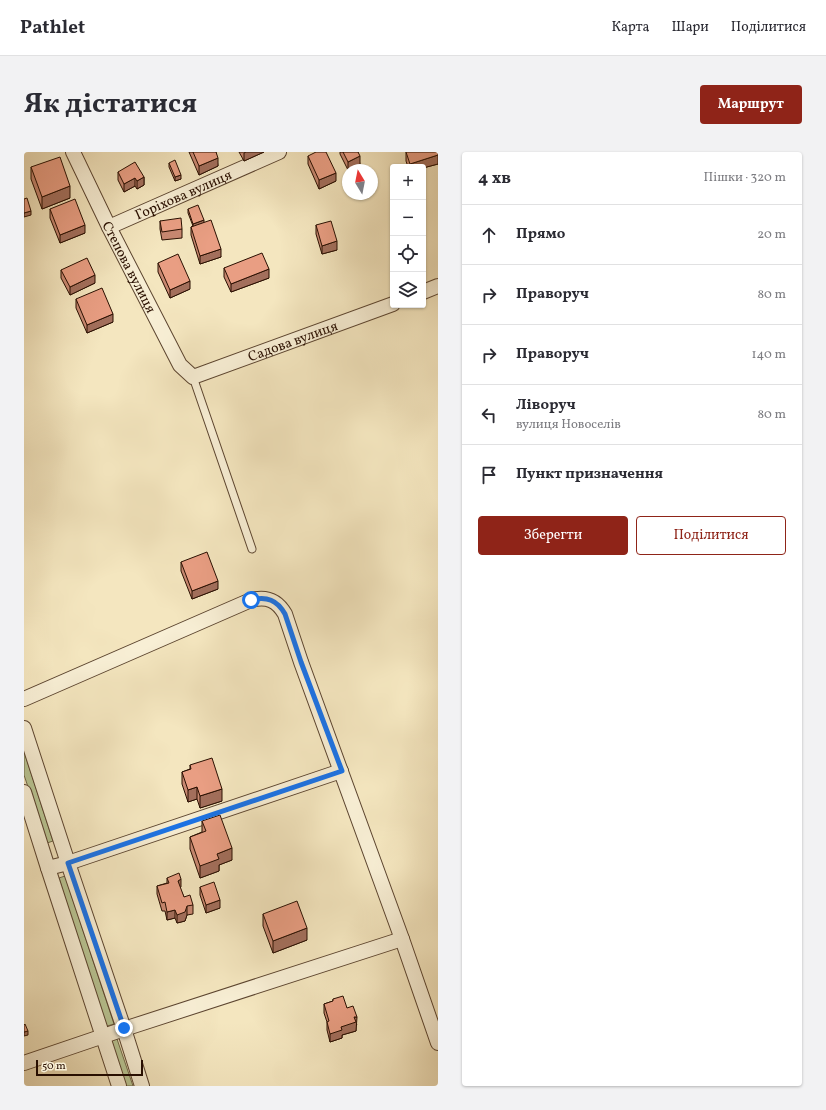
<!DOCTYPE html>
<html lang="uk">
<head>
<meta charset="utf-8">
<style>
  :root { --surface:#fff; --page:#f2f2f3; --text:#2b2b33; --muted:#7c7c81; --line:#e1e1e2; --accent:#8f2418 }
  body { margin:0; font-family:Vollkorn,serif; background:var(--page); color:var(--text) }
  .controls { position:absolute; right:12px; top:12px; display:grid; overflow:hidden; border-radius:4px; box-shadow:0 1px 3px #0004 }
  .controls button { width:36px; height:36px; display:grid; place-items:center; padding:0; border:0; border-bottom:1px solid var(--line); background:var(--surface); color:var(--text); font:20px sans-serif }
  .compass { position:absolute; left:318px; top:12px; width:36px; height:36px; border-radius:50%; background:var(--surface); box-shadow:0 1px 3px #0004; rotate:350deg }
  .scale { position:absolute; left:12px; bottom:10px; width:107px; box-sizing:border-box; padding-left:4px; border:2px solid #290f01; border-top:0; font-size:11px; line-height:14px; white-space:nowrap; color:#290f01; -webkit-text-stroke:3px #f8efd5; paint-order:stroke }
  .stop { position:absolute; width:12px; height:12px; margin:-9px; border:3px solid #1a73e8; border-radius:50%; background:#fff }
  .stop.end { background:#1a73e8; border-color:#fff; box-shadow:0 1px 4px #0008 }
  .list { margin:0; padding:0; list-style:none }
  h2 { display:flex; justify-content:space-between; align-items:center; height:52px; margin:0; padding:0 16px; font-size:17px }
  h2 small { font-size:13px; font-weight:400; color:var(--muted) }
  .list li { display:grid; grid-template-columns:26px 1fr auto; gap:12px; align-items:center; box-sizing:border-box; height:60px; padding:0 16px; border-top:1px solid var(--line) }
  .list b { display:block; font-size:15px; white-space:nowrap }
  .list p { margin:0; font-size:13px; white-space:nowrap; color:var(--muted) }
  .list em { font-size:13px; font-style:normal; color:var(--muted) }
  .actions { display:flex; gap:8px; padding:12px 16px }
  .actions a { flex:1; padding:9px 0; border:1px solid var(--accent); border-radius:4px; text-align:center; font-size:14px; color:var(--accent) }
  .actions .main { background:var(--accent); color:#fff }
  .icon { flex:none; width:22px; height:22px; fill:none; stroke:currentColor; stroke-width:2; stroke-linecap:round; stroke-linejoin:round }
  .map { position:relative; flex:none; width:414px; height:934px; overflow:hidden; border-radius:4px }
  header { display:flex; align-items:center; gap:24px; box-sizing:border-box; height:56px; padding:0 20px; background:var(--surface); border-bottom:1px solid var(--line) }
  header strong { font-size:19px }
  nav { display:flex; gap:22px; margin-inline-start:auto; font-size:14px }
  .intro { display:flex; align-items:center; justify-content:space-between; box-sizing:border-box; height:96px; padding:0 24px }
  h1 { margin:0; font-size:28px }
  .button { padding:10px 18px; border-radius:4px; background:var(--accent); color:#fff; font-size:14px; font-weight:700 }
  main { display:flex; gap:24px; padding:0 24px }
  aside { flex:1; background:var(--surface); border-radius:4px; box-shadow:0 1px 3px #0004 }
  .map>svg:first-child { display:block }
  .green { fill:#b9c694; stroke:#716a4a }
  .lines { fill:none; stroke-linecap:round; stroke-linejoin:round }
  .service-casing { stroke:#5c4530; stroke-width:9 }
  .minor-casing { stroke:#5c4530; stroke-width:16 }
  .service { stroke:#f8efd5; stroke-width:7 }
  .minor { stroke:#f8efd5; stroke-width:14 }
  .wall { fill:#c88871; stroke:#290f01 }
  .shaded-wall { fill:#a36f5c; stroke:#290f01 }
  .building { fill:#e99e83; stroke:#290f01 }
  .route { stroke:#1a73e8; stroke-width:5 }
  .labels { text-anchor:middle; stroke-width:3; stroke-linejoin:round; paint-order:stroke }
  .street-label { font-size:14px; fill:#290f01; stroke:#f8efd5 }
</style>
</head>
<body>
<header>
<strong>Pathlet</strong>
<nav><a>Карта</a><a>Шари</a><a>Поділитися</a></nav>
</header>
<div class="intro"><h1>Як дістатися</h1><a class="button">Маршрут</a></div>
<main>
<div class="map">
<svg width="414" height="934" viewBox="0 0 414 934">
  <rect width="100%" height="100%" fill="#f4e6bf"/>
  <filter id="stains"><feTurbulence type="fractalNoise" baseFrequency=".005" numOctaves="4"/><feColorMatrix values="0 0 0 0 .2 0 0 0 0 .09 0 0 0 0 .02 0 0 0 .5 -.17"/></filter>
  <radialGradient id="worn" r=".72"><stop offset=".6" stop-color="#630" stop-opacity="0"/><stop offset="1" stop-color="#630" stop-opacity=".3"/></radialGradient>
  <g class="green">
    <polygon points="0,599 29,689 23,691 0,623"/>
    <polygon points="41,724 90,872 80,875 35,726"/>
    <polygon points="93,887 109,934 101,934 86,889"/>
  </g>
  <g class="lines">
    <g class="service-casing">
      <polyline id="service" points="169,225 228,397"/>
    </g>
    <g class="minor-casing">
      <g id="minor">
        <path id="s1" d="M49,0L85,75L156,213L169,225L369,152"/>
        <path id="s2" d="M85,75L255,0"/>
        <polyline points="399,140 414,134"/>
        <path d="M0,547L227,448C243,444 253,448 261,462L277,510L378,787L414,891"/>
        <polyline points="0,576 44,711 100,877 118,934"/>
        <polyline points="0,640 24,716 95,934"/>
        <polyline points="24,716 44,711 317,619"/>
        <polyline points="0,911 100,877 378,787"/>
      </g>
    </g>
    <use href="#service" class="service"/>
    <use href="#minor" class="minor"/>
  </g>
  <g class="wall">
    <polygon points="165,0 192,0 194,14 175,23"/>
    <polygon points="215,0 240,0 220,9"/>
    <polygon points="316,0 334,0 336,13 324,18 316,2"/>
    <polygon points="382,0 414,12 399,16 399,15 384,15 382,9"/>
    <polygon points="284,4 312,29 295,37 284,12"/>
    <polygon points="145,11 157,27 151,29 145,15"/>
    <polygon points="7,15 46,46 18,57 7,27"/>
    <polygon points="94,20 120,25 120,33 113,37 111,34 100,40 94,28"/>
    <polygon points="26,57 61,81 36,91 26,66"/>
    <polygon points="164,57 180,71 197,105 176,112 167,83 167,75 169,74 164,61"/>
    <polygon points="136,69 158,77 158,86 138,88 136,77"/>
    <polygon points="292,73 313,98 298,102 292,82"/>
    <polygon points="134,111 166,137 146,146 134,120"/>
    <polygon points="200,116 245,126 207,140 200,125"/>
    <polygon points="37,118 71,131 46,143 37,126"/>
    <polygon points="52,147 89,170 63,181 52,156"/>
    <polygon points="157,410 194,437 168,447 157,419"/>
    <polygon points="166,613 198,649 176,656 173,647 164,650 158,632 158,620 166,617"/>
    <polygon points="178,669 208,708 195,713 195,719 176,726 166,697 166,685 178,680"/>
    <polygon points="143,726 157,735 156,736 160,745 169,753 169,762 163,763 161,769 153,771 151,766 143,768 141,759 138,759 133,742 133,734 143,731"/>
    <polygon points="176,735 196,756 182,761 176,743"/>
    <polygon points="239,762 283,788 249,801 239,774"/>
    <polygon points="309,847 323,856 333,873 332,873 332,879 318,883 318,886 306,890 303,878 303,870 300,861 300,852 309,849"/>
  </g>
  <g class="shaded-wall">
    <polygon points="222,0 240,0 220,9 220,1"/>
    <polygon points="414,3 414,12 399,16 399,15 386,15 386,12"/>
    <polygon points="336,4 336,13 324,18 324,10"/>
    <polygon points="194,6 194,14 175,23 175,14"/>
    <polygon points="312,21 312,29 295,37 295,28"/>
    <polygon points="157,23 157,27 151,29 151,25"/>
    <polygon points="120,25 120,33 113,37 113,29"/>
    <polygon points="111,26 111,34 100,40 100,32"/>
    <polygon points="46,34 46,46 18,57 18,45"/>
    <polygon points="7,59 7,63 0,65 0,61"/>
    <polygon points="180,68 180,72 169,76 169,72"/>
    <polygon points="61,73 61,81 36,91 36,83"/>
    <polygon points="313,89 313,98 298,102 298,94"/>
    <polygon points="197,97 197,105 176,112 176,104"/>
    <polygon points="245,117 245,126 207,140 207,132"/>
    <polygon points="71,123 71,131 46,143 46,135"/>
    <polygon points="166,129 166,137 146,146 146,138"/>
    <polygon points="89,162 89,170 63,181 63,173"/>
    <polygon points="194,429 194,437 168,447 168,439"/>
    <polygon points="173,635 173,647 164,650 164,638"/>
    <polygon points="198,637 198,649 176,656 176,644"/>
    <polygon points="208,696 208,708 195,713 195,719 176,726 176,714 193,702"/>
    <polygon points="157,727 157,735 154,737 154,729"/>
    <polygon points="196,748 196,756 182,761 182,753"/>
    <polygon points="163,754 163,763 161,769 153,771 153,763"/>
    <polygon points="151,758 151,766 143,768 143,760"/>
    <polygon points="283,776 283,788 249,801 249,789"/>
    <polygon points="330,865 333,865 332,879 318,883 318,886 306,890 306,882 317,875"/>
    <polygon points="4,879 4,883 0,884 0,880"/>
  </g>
  <g class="building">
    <polygon points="169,0 192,0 194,6 175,14"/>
    <polygon points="292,0 302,0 312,21 295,28 284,4"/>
    <polygon points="319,0 334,0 336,4 324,10"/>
    <polygon points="382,0 414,0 414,3 386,12"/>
    <polygon points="36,5 46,34 18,45 7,15"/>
    <polygon points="151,8 157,23 151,25 145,11"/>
    <polygon points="111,10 120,25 113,29 111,26 100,32 94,20"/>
    <polygon points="3,46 7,59 0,61 0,47"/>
    <polygon points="51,47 61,73 36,83 26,57"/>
    <polygon points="174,53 180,68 169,72 164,57"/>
    <polygon points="157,66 158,77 138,80 136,69"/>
    <polygon points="187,68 197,97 176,104 167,75"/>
    <polygon points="307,69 313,89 298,94 292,73"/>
    <polygon points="238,101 245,117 207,132 200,116"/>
    <polygon points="154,102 166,129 146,138 134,111"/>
    <polygon points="63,106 71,123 46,135 37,118"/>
    <polygon points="78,136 89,162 63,173 52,147"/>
    <polygon points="183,400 194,429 168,439 157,410"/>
    <polygon points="188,606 198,637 176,644 173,635 164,638 158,620 167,617 166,613"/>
    <polygon points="196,663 208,696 193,702 195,707 176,714 166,685 182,679 178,669"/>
    <polygon points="155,721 157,727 154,729 160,745 166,743 169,753 163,754 161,760 153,763 151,758 143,760 141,750 138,751 133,734 145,731 143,726"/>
    <polygon points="190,730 196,748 182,753 176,735"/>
    <polygon points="273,749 283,776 249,789 239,762"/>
    <polygon points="319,844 323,856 329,854 333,865 330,865 332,870 317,875 318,878 306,882 303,870 305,869 300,852 309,849 309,847"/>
    <polygon points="1,872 4,879 0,880 0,873"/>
  </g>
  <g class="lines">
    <path class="route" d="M100,876L44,711L318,619L277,510L261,462C253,448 243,444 227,448"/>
  </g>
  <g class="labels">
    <g class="street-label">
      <text dy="5" stroke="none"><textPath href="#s2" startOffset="81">Горіхова вулиця</textPath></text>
      <text dy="5" stroke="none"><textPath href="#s1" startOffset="128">Степова вулиця</textPath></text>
      <text dy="5" stroke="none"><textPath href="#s1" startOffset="362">Садова вулиця</textPath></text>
    </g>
  </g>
  <rect width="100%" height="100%" filter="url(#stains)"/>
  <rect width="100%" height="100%" fill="url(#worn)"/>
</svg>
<div class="controls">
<button>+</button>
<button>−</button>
<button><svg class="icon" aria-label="locate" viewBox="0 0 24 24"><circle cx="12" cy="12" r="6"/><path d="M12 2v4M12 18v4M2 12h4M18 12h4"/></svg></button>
<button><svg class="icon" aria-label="layers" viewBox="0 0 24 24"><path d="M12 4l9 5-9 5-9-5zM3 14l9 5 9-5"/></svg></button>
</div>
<svg class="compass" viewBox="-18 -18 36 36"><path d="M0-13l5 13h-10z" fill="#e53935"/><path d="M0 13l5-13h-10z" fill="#7c7c81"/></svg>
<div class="scale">50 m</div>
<div class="stop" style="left:227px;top:448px"></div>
<div class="stop end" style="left:100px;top:876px"></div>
</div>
<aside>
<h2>4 хв<small>Пішки · 320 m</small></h2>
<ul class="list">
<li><svg class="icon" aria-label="ahead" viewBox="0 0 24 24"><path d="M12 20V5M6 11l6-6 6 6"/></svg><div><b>Прямо</b></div><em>20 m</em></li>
<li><svg class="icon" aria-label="right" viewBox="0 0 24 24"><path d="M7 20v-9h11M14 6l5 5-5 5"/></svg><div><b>Праворуч</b></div><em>80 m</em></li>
<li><svg class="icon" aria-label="right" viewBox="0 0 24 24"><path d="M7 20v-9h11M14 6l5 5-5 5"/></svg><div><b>Праворуч</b></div><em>140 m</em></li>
<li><svg class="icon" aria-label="left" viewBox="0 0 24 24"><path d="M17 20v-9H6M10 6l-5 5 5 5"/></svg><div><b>Ліворуч</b><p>вулиця Новоселів</p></div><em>80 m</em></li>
<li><svg class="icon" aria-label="arrive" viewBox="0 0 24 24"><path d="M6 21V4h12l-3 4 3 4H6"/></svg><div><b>Пункт призначення</b></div></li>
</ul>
<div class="actions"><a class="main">Зберегти</a><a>Поділитися</a></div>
</aside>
</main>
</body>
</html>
